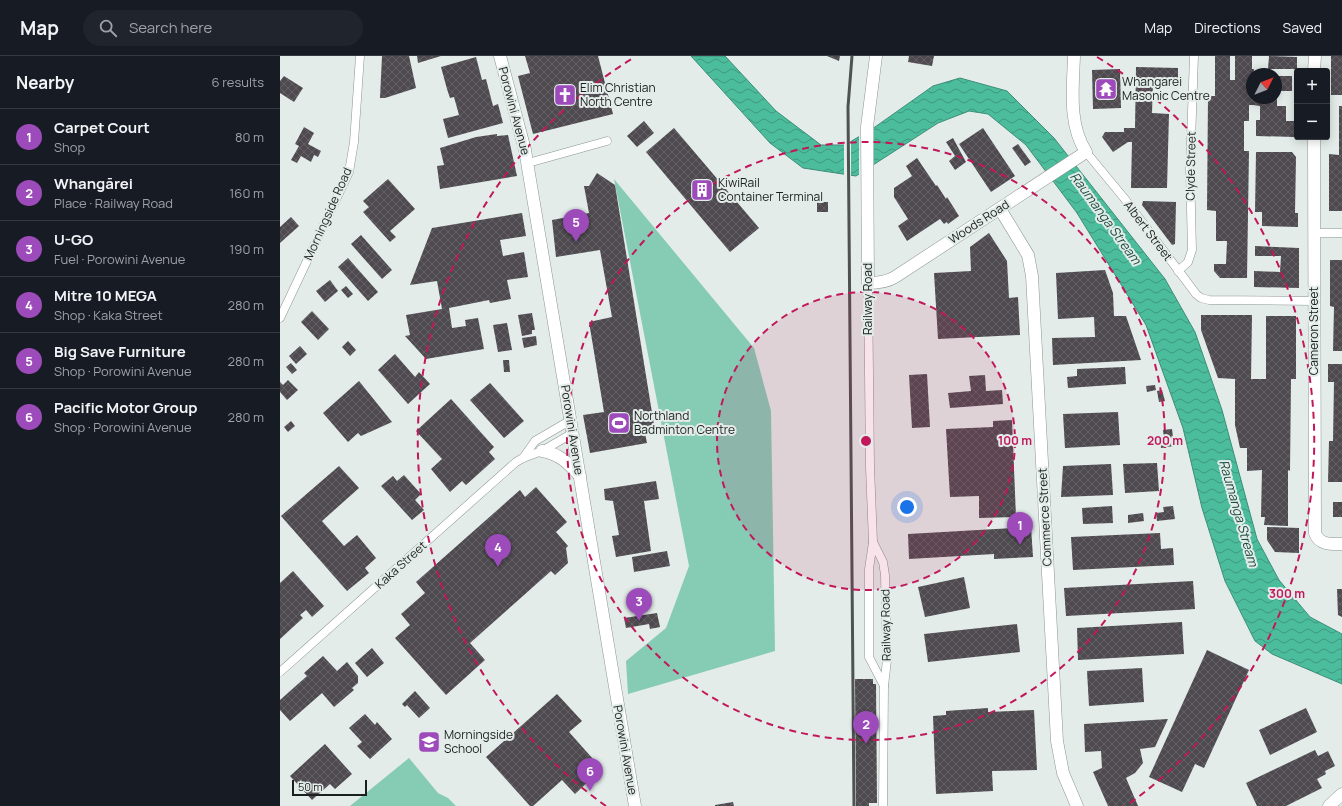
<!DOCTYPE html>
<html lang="en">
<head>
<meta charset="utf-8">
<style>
  :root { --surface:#171b24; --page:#20242c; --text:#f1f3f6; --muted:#9ea1a6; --line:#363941; --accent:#9d4bba }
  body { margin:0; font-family:Manrope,sans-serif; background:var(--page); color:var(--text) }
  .controls { position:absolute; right:12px; top:12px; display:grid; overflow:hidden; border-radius:4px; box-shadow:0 2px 10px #0003 }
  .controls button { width:36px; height:36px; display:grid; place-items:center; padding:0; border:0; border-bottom:1px solid var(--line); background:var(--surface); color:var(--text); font:20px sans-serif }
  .compass { position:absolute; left:966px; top:12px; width:36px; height:36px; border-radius:50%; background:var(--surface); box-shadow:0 2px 10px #0003; rotate:48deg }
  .scale { position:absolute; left:12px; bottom:10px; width:75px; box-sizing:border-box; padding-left:4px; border:2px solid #1b1f1d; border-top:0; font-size:11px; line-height:14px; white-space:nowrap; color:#1b1f1d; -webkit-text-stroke:3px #e3ece9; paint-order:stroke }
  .you { position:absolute; left:627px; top:451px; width:14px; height:14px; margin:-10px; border:3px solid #fff; border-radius:50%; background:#1a73e8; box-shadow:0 0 0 6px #1a73e833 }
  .badge { display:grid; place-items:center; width:26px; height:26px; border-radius:50%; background:var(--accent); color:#fff; font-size:13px; font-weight:700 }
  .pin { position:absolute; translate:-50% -33px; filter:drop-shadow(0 1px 2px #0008) }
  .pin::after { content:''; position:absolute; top:21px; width:14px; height:12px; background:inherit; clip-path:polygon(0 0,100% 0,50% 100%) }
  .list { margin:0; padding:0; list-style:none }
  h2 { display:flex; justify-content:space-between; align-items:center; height:52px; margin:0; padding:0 16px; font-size:17px }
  h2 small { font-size:13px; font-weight:400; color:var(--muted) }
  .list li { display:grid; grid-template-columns:26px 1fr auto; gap:12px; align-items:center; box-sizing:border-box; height:56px; padding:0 16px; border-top:1px solid var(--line) }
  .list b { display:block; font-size:15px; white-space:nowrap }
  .list p { margin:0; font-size:13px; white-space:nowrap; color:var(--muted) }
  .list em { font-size:13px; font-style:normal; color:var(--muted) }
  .icon { flex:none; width:22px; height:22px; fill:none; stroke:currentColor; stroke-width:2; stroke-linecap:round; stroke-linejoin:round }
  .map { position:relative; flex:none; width:1062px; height:750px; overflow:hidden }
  header { display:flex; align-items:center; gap:24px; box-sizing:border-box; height:56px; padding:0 20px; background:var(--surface); border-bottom:1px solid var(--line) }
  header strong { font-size:19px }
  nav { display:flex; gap:22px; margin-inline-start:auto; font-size:14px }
  .search { width:280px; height:36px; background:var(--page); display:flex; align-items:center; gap:10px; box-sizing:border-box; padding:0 14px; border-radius:22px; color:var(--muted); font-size:15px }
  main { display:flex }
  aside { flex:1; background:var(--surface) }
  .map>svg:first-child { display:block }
  .green { fill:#86cbb4 }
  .water { fill:url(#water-waves); stroke:#3d8e77 }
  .pier { fill:#e3ece9 }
  .building { fill:url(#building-cross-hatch) }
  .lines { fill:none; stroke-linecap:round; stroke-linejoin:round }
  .street-casing { stroke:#8c9592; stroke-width:9 }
  .secondary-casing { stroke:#8c9592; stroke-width:13 }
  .street { stroke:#fff; stroke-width:8 }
  .secondary { stroke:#fff; stroke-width:12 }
  .rail { stroke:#4e5351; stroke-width:3 }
  .ring { fill:none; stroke:#c2185b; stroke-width:2; stroke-dasharray:7 5 }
  .labels { text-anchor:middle; stroke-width:4; stroke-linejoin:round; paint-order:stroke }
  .poi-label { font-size:12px; fill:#1b1f1d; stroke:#e3ece9; text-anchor:start }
  .street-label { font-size:12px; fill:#1b1f1d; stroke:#e3ece9 }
  .water-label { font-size:13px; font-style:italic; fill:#1d4d40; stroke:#e3ece9 }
  .centre { fill:#c2185b; stroke:#e3ece9; stroke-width:2 }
  .ring-label { font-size:12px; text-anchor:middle; font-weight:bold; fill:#c2185b; stroke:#e3ece9; stroke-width:4; stroke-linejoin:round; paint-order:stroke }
</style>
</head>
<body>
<header>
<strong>Map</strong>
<div class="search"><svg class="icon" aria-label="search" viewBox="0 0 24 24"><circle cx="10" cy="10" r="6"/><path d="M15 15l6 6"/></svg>Search here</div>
<nav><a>Map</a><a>Directions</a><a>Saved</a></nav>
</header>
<main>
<aside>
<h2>Nearby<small>6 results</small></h2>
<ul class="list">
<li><span class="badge">1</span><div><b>Carpet Court</b><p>Shop</p></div><em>80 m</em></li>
<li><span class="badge">2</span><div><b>Whangārei</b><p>Place · Railway Road</p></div><em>160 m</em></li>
<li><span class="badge">3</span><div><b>U-GO</b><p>Fuel · Porowini Avenue</p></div><em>190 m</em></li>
<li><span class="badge">4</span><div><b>Mitre 10 MEGA</b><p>Shop · Kaka Street</p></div><em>280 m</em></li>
<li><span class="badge">5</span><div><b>Big Save Furniture</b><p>Shop · Porowini Avenue</p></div><em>280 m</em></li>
<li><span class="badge">6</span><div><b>Pacific Motor Group</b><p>Shop · Porowini Avenue</p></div><em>280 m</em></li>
</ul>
</aside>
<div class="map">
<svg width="1062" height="750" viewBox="0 0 1062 750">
  <defs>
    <pattern id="water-waves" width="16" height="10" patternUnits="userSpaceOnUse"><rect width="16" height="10" fill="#4bbd9d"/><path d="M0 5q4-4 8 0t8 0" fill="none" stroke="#3e997f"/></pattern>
    <pattern id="building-cross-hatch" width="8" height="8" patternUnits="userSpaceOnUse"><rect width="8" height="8" fill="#4e4a50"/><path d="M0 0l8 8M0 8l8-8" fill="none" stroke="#646165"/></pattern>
  </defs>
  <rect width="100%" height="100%" fill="#e3ece9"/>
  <g class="green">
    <polygon points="334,123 474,292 491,355 495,595 348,638 346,605 386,572 409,510"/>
    <polygon points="129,702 158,737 168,742 176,750 70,750"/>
  </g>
  <polygon class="water" points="411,0 445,0 496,55 541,89 565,89 595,71 653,30 680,22 727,35 774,82 885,223 915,276 942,354 977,483 999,524 1030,561 1062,578 1062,628 992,598 975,585 945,525 922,452 903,372 866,269 797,157 746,89 708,58 689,55 658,67 576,120 523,112 490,87"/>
  <g class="pier">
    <polygon points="594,70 594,111 579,120 579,78"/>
    <polygon points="571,83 571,122 564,121 564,87"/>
  </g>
  <g class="building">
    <polygon points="102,0 129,0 136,32 105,42 100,42"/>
    <polygon points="137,0 161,0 138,7"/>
    <polygon points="245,0 318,0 333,58 253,78 238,20 250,17"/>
    <polygon points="547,0 560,0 559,5"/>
    <polygon points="629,0 654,0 652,10 628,6"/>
    <polygon points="935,0 950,0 950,24 955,24 955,0 972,0 972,13 974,13 972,42 997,42 997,50 1006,50 1006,65 1014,65 1014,81 976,80 976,64 980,64 980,50 973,49 969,49 969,65 964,65 964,95 969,95 967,222 940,222 934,215 934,208 946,208 947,185 936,185 936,155 927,154 928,40 935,40"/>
    <polygon points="989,0 1017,1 1017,13 988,13"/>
    <rect x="1051" y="0" width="11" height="39"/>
    <polygon points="196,1 202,24 206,23 213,50 218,48 223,67 168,82 163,63 179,59 174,41 170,42 167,33 161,11"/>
    <polygon points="856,11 898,12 898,27 873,27 872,57 889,58 887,132 851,132 852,86 848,86 833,96 822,81 825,76 844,76 844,72 855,72"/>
    <polygon points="840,13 841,52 813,53 812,14"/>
    <polygon points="4,20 23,32 14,46 0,37 0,25"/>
    <rect x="996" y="20" width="16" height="15"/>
    <polygon points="1059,50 1062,50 1062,155 1049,155 1049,98 1059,99"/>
    <polygon points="364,65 374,77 357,91 347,80"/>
    <polygon points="24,71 34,77 28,88 41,95 38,101 34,99 31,106 21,100 17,107 11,104 19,90 15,88"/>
    <polygon points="394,72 479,172 450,196 366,96"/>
    <polygon points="703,72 735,120 711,136 679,88"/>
    <polygon points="217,78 217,80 228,79 237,120 160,133 157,110 164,109 160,92 196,81"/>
    <polygon points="673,82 686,106 675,114 669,105 675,100 666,86"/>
    <polygon points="738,88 751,106 745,110 732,92"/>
    <polygon points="976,96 1012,96 1016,101 1015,157 1018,157 1018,171 982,170 982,156 975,156"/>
    <polygon points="637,102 656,130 657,129 666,143 667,141 679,160 668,168 667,166 664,168 660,163 627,185 618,170 628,163 614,141 614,132 632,120 626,110"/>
    <polygon points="317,117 335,129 375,375 365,377 367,387 310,397 303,359 324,356 309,266 332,261 320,194 276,201 272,164 309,157 304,130 309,130"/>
    <polygon points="108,123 135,153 110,175 116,181 110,186 83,156 89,151 83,145"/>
    <polygon points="863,145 896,146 895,188 892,189 862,149"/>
    <rect x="537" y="146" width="11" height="10"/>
    <polygon points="242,157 246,180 220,184 223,200 244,196 248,221 227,224 231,243 210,247 209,244 169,252 172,272 186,270 185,264 198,262 204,293 146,303 125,280 130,279 126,259 162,253 157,225 130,229 152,172"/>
    <polygon points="11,161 19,170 0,187 0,171"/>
    <polygon points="709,177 727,205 729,242 738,241 740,279 658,283 654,217 691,215 690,191"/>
    <polygon points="81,179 112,214 102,223 71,188"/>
    <polygon points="975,190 1019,192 1019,232 974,231 974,215 1000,216 1001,200 975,200"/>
    <polygon points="68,202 98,236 88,245 58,211"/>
    <polygon points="1050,204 1062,204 1062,295 1053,295 1054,251 1050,250"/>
    <polygon points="825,214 833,237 834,260 846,260 861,304 773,309 772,282 815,281 814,261 778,263 776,217"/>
    <polygon points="50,224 58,235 45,246 36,235"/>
    <polygon points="66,230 73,238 68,242 61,234"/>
    <polygon points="32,255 49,273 38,284 21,266"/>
    <polygon points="252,257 255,274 252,274 252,278 242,280 238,259"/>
    <polygon points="921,259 972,259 971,323 986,323 986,260 1016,260 1016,323 1011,323 1010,415 1008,414 1008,470 984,469 985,461 981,461 982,414 967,415 967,392 960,392 955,369 955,323 938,322 921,274"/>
    <polygon points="227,267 232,294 218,296 213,269"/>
    <polygon points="256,280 257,289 244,292 242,282"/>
    <polygon points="68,285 76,294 70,300 62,291"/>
    <polygon points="20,290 27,298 16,308 9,300"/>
    <polygon points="115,298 135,321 139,316 150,328 128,348 98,314"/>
    <polygon points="223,304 229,304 230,316 224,316"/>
    <polygon points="11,307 17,314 12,318 6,311"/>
    <polygon points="1048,308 1062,308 1062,426 1048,426 1049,385 1053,385 1054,326 1048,326"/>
    <polygon points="845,311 846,328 788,332 787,321 797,320 797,313"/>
    <polygon points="647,318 650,371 632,372 629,319"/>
    <polygon points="705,319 706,335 722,334 723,348 670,352 668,337 691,335 689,320"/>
    <polygon points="8,324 18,334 7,344 0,336 0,326 3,329"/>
    <polygon points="79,325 112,366 81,380 78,377 68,386 43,357"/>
    <polygon points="210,327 244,365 224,382 190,344"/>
    <polygon points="875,329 876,334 867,336 866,330"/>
    <polygon points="882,334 885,345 879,346 877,335"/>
    <polygon points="171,343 214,391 209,396 215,403 186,429 182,425 170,436 151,413 162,403 136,375"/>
    <polygon points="838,356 840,389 785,392 783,358"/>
    <polygon points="732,364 736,461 699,462 699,440 670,441 666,373 713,371 713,365"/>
    <polygon points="11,365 15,370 8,376 4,371"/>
    <polygon points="892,373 894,390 881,392 880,382 884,382 883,374"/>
    <polygon points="877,407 879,435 845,437 843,408"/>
    <polygon points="831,408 833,439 781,441 783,410"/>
    <polygon points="59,410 79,432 42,465 64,490 77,479 96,502 85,512 89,517 67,535 1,460"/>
    <polygon points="124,419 141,438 135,444 144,454 132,464 101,430 113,420 117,425"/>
    <polygon points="376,425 379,443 364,445 371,495 336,501 332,480 339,479 333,445 325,444 324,433"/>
    <polygon points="256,431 287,466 276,476 288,490 286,492 288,507 275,519 271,515 190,587 205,604 166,639 115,582 130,569 121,558 145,537 136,526 240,434 245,441"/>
    <rect x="1053" y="446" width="9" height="15"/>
    <polygon points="832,450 833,467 803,468 802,452"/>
    <polygon points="893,450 895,463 877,465 876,457 884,456 883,451"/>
    <polygon points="863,457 864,465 848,467 848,459"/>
    <polygon points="751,471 753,501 714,503 714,498 629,503 628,478"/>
    <polygon points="987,471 1019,472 1019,497 995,496 987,484"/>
    <polygon points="880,477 881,493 893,492 894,509 793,514 791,481"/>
    <polygon points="387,495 390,510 354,516 352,501"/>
    <polygon points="13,515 44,550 32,561 26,554 20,559 23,562 0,583 0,527"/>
    <polygon points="684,521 690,552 645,561 638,531"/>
    <polygon points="913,525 915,553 786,560 784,532"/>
    <polygon points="1057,533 1062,533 1062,561 1058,559"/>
    <polygon points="377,557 380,571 370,573 369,568 346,572 344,562"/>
    <polygon points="902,566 904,598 798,604 797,572"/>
    <polygon points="737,568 740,596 648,606 644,578"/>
    <polygon points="92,592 104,607 87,621 75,607"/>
    <polygon points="927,594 969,614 924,712 915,708 902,736 869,721"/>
    <polygon points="43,600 57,615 67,606 78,620 78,627 72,632 74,634 54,651 42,637 10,665 0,654 0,644 27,620 24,617"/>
    <polygon points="862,612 864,646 809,650 807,615"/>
    <polygon points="575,623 593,623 593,628 596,628 597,747 589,747 589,750 576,750"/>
    <polygon points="135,635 150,652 139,662 127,649 125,651 122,648"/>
    <polygon points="277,638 302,665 289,676 313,703 315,719 295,738 282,724 253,750 250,750 206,701"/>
    <polygon points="708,652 708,656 754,654 757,714 712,715 713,735 656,738 653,660 666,659 666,655"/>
    <polygon points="1026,652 1037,676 990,699 979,674"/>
    <polygon points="85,658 95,669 97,666 112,683 90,703 77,690 82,686 69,672"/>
    <polygon points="888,663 875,691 860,693 863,707 855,717 846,722 858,750 828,750 813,716 822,712 821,695 805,696 804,668"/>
    <polygon points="45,688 72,718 55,733 50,728 32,744 10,720"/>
    <polygon points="1035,694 1038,700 1048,695 1055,710 1045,715 1046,718 1037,723 1042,732 1006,750 977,750 966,727"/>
    <polygon points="453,746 454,750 435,750 435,749"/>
  </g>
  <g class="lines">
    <g class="street-casing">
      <g id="street">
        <polyline points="806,96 844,142 916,238 921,242 929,244 1034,245"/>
        <polyline points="248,107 327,85"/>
        <polyline points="1034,177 1062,177"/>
        <polyline points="898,215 908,206 912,194 910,113 914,0"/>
        <polyline points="588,227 590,411 593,486 589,513 589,601 604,630"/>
        <polyline points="0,262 69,116 74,86 80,0"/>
        <polyline points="243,402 255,385 291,364"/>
        <polyline points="593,486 603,506 605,519 607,604 604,630 603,750"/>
        <polyline points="0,616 236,406 243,402 262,395 293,377"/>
      </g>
    </g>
    <g class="secondary-casing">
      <g id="secondary">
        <polyline points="220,0 245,94 355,750"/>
        <path d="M596,0L587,71L588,227C598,227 607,226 615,221L806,96C788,68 793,32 794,0"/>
        <polyline points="1034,15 1035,0"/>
        <path d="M1034,81L1035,477C1039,489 1051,488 1062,488"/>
        <polyline points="720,153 748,199 752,220 777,685 783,717 797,750"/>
        <path d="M262,395C280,398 288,407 300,420"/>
        <polyline points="1049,750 1062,738"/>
      </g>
    </g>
    <use href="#street" class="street"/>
    <use href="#secondary" class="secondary"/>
    <polyline class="rail" points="572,0 568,51 574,750"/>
  </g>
  <circle cx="586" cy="385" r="149" fill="#c2185b" fill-opacity=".12"/>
  <g class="ring">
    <circle cx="586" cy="385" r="149"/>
    <circle cx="586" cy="385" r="299"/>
    <path d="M326 750A448 448 0 0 1 355 1M817 1A448 448 0 0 1 846 750"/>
  </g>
  <defs>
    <g id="temple-square" transform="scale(1.15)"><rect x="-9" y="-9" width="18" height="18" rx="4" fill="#9d4bba" stroke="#e3ece9"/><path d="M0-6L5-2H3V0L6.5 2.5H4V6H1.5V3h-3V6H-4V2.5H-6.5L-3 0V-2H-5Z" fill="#fff"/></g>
    <g id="church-square" transform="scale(1.15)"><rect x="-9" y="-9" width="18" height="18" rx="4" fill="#9d4bba" stroke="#e3ece9"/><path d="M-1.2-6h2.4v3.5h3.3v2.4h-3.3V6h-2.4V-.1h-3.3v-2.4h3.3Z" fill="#fff"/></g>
    <g id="building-square" transform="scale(1.15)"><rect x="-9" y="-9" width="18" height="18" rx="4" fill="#9d4bba" stroke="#e3ece9"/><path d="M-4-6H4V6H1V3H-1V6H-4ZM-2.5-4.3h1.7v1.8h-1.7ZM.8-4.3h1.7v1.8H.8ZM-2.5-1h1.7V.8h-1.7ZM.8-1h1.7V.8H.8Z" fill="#fff"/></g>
    <g id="stadium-square" transform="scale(1.15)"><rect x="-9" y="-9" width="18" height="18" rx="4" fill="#9d4bba" stroke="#e3ece9"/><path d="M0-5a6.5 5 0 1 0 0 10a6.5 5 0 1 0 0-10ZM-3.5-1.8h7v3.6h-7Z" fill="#fff"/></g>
    <g id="school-square" transform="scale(1.15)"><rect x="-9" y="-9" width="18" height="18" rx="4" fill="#9d4bba" stroke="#e3ece9"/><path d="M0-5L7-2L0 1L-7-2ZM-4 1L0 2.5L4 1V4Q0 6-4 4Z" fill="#fff"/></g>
  </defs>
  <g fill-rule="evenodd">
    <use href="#temple-square" x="826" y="33"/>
    <use href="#church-square" x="285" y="39"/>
    <use href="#building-square" x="422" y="134"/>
    <use href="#stadium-square" x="339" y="367"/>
    <use href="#school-square" x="149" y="686"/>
  </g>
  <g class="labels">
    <g class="poi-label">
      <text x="842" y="30">Whangarei<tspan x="842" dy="14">Masonic Centre</tspan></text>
      <text x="300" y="36">Elim Christian<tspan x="300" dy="14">North Centre</tspan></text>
      <text x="438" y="131">KiwiRail<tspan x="438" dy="14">Container Terminal</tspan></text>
      <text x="354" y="364">Northland<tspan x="354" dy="14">Badminton Centre</tspan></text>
      <text x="164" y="683">Morningside<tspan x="164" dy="14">School</tspan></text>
    </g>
    <g class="street-label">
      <text transform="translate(234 55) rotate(75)" y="4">Porowini Avenue</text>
      <text transform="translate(911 110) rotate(-89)" y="4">Clyde Street</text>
      <text transform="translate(48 158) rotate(-66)" y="4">Morningside Road</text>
      <text transform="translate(699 166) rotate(-33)" y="4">Woods Road</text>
      <text transform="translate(868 175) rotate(53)" y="4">Albert Street</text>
      <text transform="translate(588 243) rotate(-90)" y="4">Railway Road</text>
      <text transform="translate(1034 275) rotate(-90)" y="4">Cameron Street</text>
      <text transform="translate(292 374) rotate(81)" y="4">Porowini Avenue</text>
      <text transform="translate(765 461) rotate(-93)" y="4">Commerce Street</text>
      <text transform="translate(121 509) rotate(-42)" y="4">Kaka Street</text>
      <text transform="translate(606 569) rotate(-91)" y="4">Railway Road</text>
      <text transform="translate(345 694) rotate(80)" y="4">Porowini Avenue</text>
    </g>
    <g class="water-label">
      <text transform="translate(826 162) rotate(54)" y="5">Raumanga Stream</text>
      <text transform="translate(959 457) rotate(74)" y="5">Raumanga Stream</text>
    </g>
  </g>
  <circle cx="586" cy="385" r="6" class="centre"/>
  <g class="ring-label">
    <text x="735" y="389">100 m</text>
    <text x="885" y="389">200 m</text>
    <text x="1007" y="542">300 m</text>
  </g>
</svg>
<div class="controls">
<button>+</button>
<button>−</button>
</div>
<svg class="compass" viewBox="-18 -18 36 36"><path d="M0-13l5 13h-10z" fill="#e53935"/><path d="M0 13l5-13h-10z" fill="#9ea1a6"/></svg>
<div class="scale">50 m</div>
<div class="you"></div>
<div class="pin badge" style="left:740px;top:489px">1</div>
<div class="pin badge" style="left:586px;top:688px">2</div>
<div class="pin badge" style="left:359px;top:565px">3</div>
<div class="pin badge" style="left:218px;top:511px">4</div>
<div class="pin badge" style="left:296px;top:186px">5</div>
<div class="pin badge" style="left:310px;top:735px">6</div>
</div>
</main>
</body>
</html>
